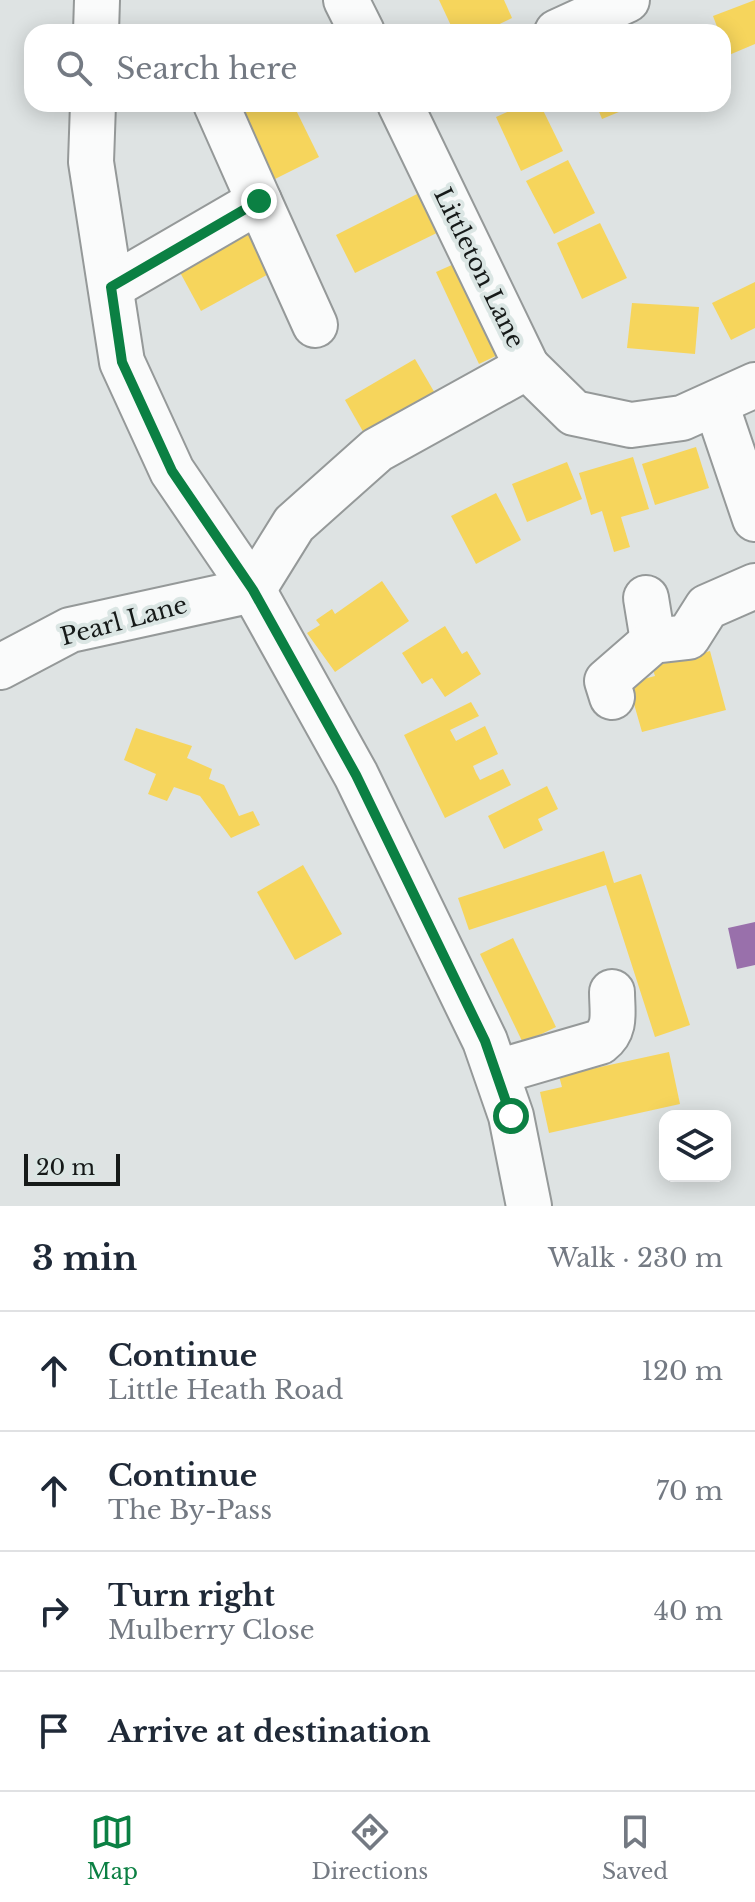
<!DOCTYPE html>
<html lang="en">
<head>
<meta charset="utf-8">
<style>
  :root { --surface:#fff; --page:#f6f6f7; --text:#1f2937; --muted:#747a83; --line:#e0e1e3; --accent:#0b8043 }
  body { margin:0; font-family:"Libre Baskerville",serif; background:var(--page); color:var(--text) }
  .controls { position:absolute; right:24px; bottom:24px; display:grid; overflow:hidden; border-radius:16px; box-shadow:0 4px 20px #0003 }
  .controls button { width:72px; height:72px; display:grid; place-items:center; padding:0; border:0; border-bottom:2px solid var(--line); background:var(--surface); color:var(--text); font:40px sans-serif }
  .scale { position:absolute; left:24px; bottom:20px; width:96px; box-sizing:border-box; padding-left:8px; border:4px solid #161a19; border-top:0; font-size:22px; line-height:28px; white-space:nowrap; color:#161a19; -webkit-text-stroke:6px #dbe6e4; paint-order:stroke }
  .stop { position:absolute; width:24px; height:24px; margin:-18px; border:6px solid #0b8043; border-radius:50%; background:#fff }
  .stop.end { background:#0b8043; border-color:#fff; box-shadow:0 2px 8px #0008 }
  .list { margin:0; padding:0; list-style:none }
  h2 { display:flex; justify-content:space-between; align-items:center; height:104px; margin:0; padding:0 32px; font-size:34px }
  h2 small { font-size:26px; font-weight:400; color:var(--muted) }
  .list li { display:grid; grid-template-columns:52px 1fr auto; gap:24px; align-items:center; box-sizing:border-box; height:120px; padding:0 32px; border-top:2px solid var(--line) }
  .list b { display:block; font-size:30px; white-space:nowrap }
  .list p { margin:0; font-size:26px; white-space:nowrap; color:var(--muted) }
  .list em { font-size:26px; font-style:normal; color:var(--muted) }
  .icon { flex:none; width:44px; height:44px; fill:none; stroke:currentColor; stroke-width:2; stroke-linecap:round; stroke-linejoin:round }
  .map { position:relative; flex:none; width:755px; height:1206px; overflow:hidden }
  .search { position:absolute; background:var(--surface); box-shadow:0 4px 20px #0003; left:24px; right:24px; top:24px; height:88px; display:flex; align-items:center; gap:20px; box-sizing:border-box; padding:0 28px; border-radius:24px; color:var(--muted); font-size:30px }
  .sheet { height:584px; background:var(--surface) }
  nav { display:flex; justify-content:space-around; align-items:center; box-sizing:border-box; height:112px; border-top:2px solid var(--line); background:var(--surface); font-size:22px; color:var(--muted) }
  nav a { display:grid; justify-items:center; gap:4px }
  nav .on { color:var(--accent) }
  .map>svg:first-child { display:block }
  .homes { fill:#f6d55c }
  .offices { fill:#9970ab }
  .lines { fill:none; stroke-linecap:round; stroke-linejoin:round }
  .minor-casing { stroke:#959999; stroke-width:48 }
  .minor { stroke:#fafbfb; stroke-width:44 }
  .route { stroke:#0b8043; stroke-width:10 }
  .labels { text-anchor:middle; stroke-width:8; stroke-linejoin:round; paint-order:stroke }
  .street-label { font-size:24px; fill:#161a19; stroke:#dbe6e4 }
</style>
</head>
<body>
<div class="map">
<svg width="755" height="1206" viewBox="0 0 755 1206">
  <rect width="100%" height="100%" fill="#dee3e3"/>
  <g class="homes">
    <polygon points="439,0 504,0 512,18 483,32 454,32"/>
    <polygon points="755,0 755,44 729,55 723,32 719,32 713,16"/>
    <polygon points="235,104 293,104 319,157 271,181"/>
    <polygon points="525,104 540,104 563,151 521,171 496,117"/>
    <polygon points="596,104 638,104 602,119"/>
    <polygon points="568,160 595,213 554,234 526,181"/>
    <polygon points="429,188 449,227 355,273 336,235"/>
    <polygon points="600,223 627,278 582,299 557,243"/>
    <polygon points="246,224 274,271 201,311 176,265"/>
    <polygon points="463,260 506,351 479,364 436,272"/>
    <polygon points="755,282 755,328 731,340 712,303"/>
    <polygon points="632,303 699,307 695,354 627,348"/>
    <polygon points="415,359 436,395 365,435 345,400"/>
    <polygon points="696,447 709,488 655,505 642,464"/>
    <polygon points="633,457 649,509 621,517 630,547 614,552 602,511 591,515 579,473"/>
    <polygon points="567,462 582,499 527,522 512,484"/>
    <polygon points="496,493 521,540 476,564 451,516"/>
    <polygon points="382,581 409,621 335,672 307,633 320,625 316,620 332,609 335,614"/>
    <polygon points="445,626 462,654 467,651 481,674 445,697 432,678 422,684 402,653"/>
    <polygon points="710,651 726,710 642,732 628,683 655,676 652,667"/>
    <polygon points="471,702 479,716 450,730 456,741 485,726 498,754 473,766 476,773 480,780 503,769 511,785 445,818 404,735"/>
    <polygon points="136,728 192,746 187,758 212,769 209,779 224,785 239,816 253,811 260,825 231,838 200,796 174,787 167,801 148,794 156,774 124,760"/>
    <polygon points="547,786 558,809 538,819 543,830 504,849 488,816"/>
    <polygon points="604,851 614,883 641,874 690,1025 655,1037 606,885 469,930 458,898"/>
    <polygon points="303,865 342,934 295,960 257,892"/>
    <polygon points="513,938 556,1027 523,1043 480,954"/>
    <polygon points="669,1052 680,1104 549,1133 540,1092 562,1087 559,1076"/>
  </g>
  <polygon class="offices" points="755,922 755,965 737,969 728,928"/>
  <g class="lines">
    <g class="minor-casing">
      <g id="minor">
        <polyline points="346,0 362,32"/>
        <polyline points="96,32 97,0"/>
        <polyline points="557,32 627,0"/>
        <polyline points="93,104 91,162 122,362 172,471 253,590 356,775 485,1041 511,1116 529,1206"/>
        <polyline points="259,201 315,325"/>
        <polyline points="111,287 259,201 216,104"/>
        <polyline points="527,367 574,413 631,425 682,418 755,385"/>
        <polyline points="716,404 755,519"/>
        <polyline points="253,590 294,524 377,450 527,367 400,104"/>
        <polyline points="646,598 653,641"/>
        <polyline points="0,667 70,630 253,590"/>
        <polyline points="612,697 607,681 653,641 688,637 707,607 755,586"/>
        <path d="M497,1072L600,1042C617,1029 612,1012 612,992"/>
      </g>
    </g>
    <use href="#minor" class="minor"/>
  </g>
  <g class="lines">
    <polyline class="route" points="259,201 111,287 122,362 172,471 253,590 356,775 485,1041 511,1116"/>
  </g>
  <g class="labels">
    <g class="street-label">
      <text transform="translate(479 268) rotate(64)" y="8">Littleton Lane</text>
      <text transform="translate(124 621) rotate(-15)" y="8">Pearl Lane</text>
    </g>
  </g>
</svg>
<div class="controls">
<button><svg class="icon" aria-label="layers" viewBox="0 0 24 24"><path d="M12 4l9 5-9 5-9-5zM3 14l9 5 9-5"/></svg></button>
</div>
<div class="scale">20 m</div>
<div class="stop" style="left:511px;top:1116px"></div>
<div class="stop end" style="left:259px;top:201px"></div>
<div class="search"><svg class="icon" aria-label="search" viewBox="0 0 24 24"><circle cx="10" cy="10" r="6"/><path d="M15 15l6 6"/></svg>Search here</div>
</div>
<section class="sheet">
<h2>3 min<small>Walk · 230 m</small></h2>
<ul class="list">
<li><svg class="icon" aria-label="ahead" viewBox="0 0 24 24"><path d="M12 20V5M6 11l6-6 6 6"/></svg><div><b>Continue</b><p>Little Heath Road</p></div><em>120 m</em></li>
<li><svg class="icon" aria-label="ahead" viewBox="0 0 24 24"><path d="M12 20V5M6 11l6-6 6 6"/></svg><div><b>Continue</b><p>The By-Pass</p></div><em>70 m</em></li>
<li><svg class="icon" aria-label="right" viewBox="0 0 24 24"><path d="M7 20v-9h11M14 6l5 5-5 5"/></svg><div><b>Turn right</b><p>Mulberry Close</p></div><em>40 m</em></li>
<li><svg class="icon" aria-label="arrive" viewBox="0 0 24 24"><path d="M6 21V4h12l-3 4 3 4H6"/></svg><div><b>Arrive at destination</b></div></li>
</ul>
</section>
<nav>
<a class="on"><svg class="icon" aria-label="map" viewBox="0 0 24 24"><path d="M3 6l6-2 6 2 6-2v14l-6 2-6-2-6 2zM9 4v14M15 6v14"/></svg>Map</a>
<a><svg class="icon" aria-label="directions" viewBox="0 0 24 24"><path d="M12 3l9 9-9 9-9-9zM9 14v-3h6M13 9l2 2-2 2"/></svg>Directions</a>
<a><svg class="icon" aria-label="saved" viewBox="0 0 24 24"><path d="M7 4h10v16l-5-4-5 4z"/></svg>Saved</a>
</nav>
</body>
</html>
